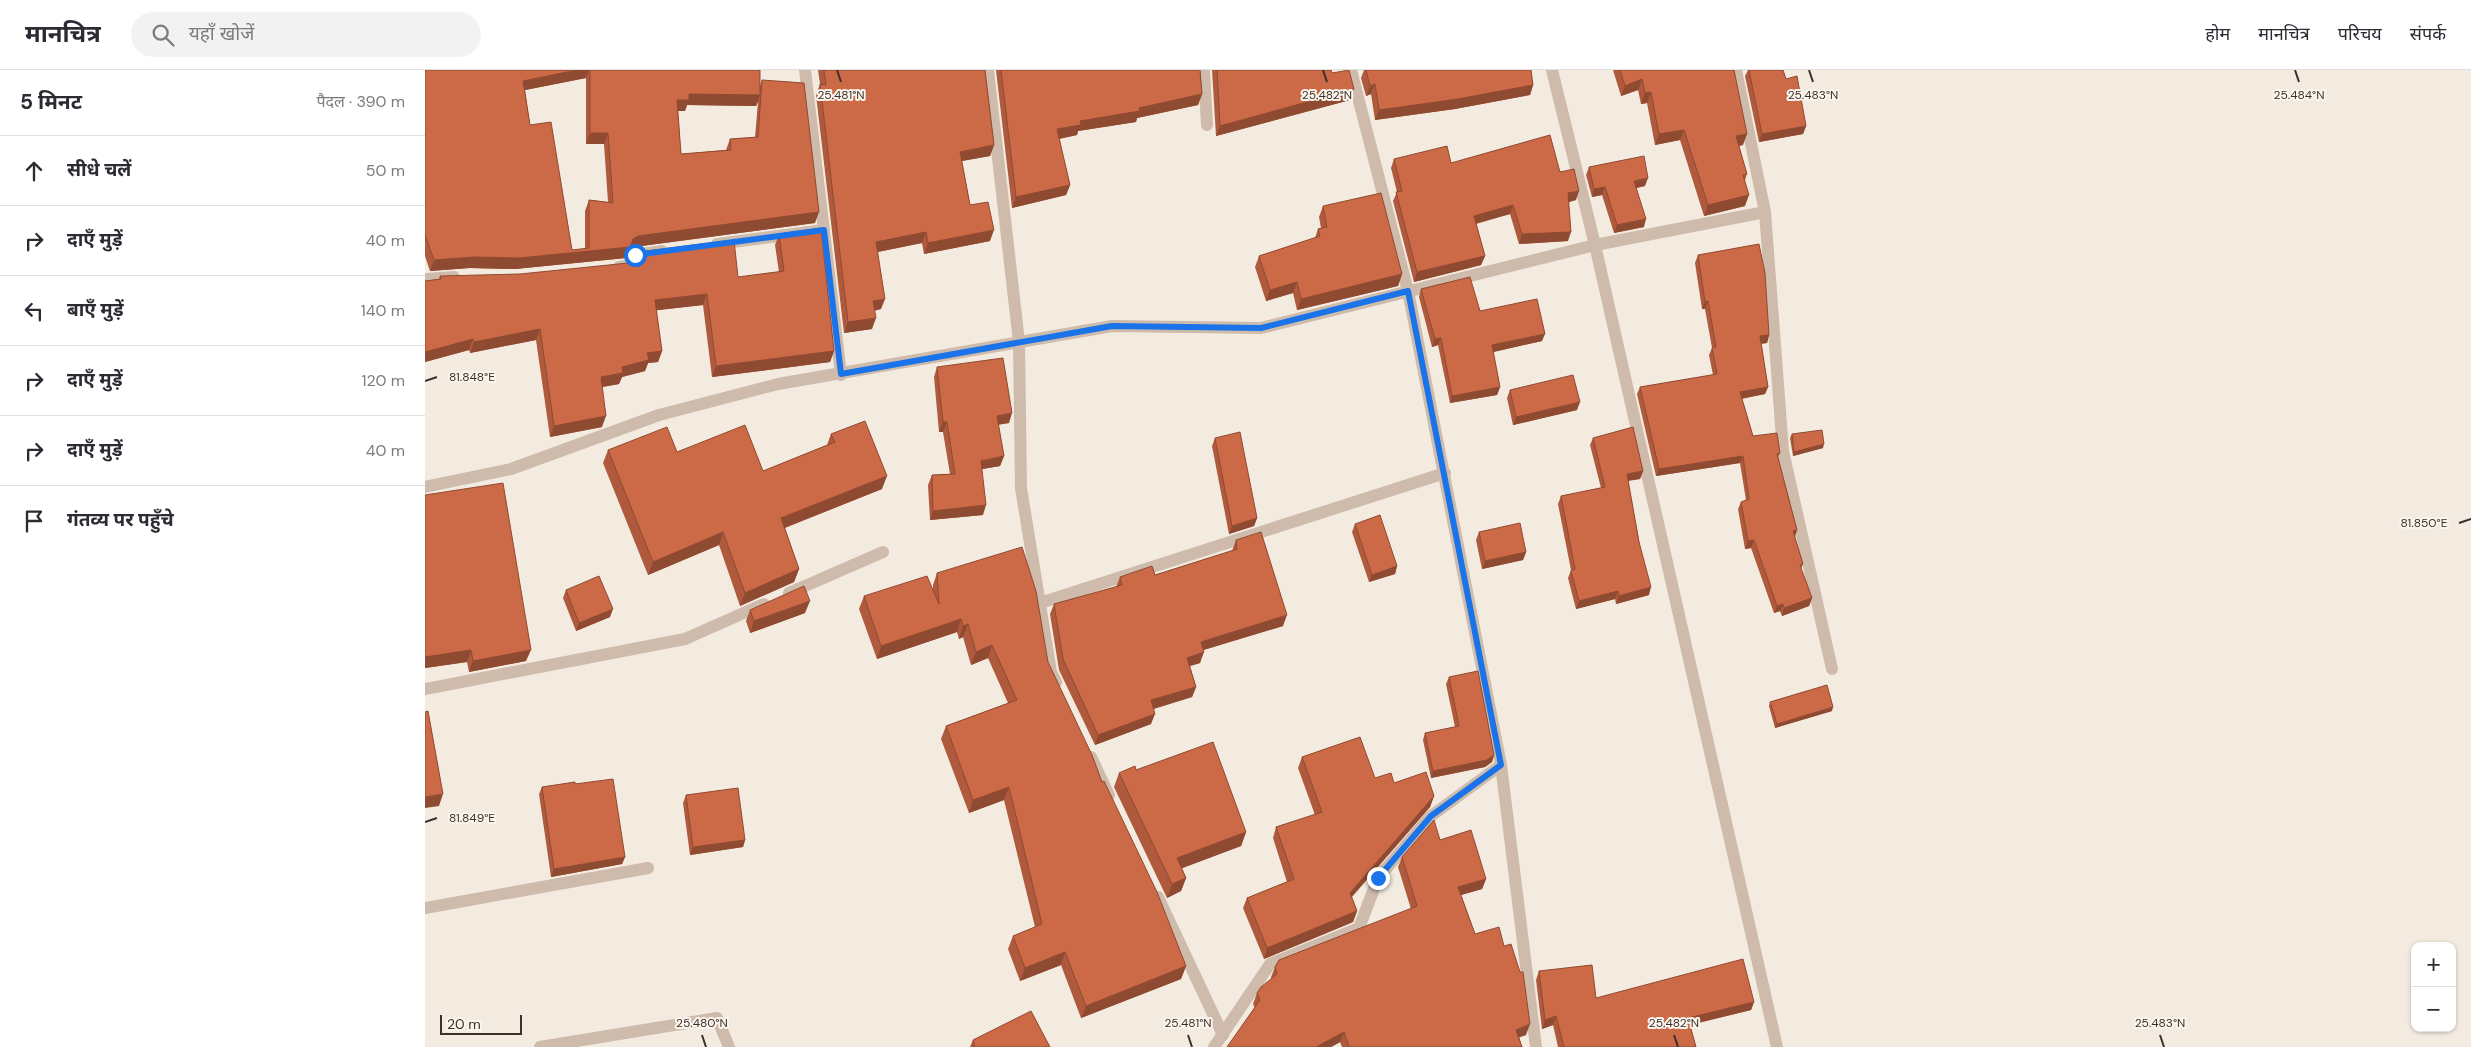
<!DOCTYPE html>
<html lang="hi">
<head>
<meta charset="utf-8">
<style>
  :root { --surface:#fff; --page:#f2f2f3; --text:#2b2b33; --muted:#7c7c81; --line:#e1e1e2 }
  body { margin:0; font-family:"DM Sans","Noto Sans Devanagari",sans-serif; background:var(--page); color:var(--text) }
  .controls { position:absolute; right:15px; bottom:15px; display:grid; overflow:hidden; border-radius:10px; box-shadow:0 1px 4px #0004 }
  .controls button { width:45px; height:45px; display:grid; place-items:center; padding:0; border:0; border-bottom:1px solid var(--line); background:var(--surface); color:var(--text); font:25px sans-serif }
  .scale { position:absolute; left:15px; bottom:12px; width:82px; box-sizing:border-box; padding-left:5px; border:2px solid #3b302a; border-top:0; font-size:14px; line-height:18px; white-space:nowrap; color:#3b302a; -webkit-text-stroke:4px #fbf5ed; paint-order:stroke }
  .stop { position:absolute; width:15px; height:15px; margin:-11px; border:4px solid #1a73e8; border-radius:50%; background:#fff }
  .stop.end { background:#1a73e8; border-color:#fff; box-shadow:0 1px 5px #0008 }
  .list { margin:0; padding:0; list-style:none }
  h2 { display:flex; justify-content:space-between; align-items:center; height:65px; margin:0; padding:0 20px; font-size:21px }
  h2 small { font-size:16px; font-weight:400; color:var(--muted) }
  .list li { display:grid; grid-template-columns:32px 1fr auto; gap:15px; align-items:center; box-sizing:border-box; height:70px; padding:0 20px; border-top:1px solid var(--line) }
  .list b { display:block; font-size:19px; white-space:nowrap }
  .list em { font-size:16px; font-style:normal; color:var(--muted) }
  .icon { flex:none; width:28px; height:28px; fill:none; stroke:currentColor; stroke-width:2; stroke-linecap:round; stroke-linejoin:round }
  .map { position:relative; flex:none; width:2046px; height:977px; overflow:hidden }
  header { display:flex; align-items:center; gap:30px; box-sizing:border-box; height:70px; padding:0 25px; background:var(--surface); border-bottom:1px solid var(--line) }
  header strong { font-size:24px }
  nav { display:flex; gap:28px; margin-inline-start:auto; font-size:18px }
  .search { width:350px; height:45px; background:var(--page); display:flex; align-items:center; gap:12px; box-sizing:border-box; padding:0 18px; border-radius:28px; color:var(--muted); font-size:19px }
  main { display:flex }
  aside { flex:1; background:var(--surface) }
  .map>svg:first-child { display:block }
  .lines { fill:none; stroke-linecap:round; stroke-linejoin:round }
  .minor { stroke:#cebbab; stroke-width:12 }
  .wall { fill:#af5a3d; fill-rule:evenodd }
  .shaded-wall { fill:#8f4a32 }
  .building { fill:#cc6947; stroke:#8f4a32 }
  .route { stroke:#1a73e8; stroke-width:6 }
  .ticks { fill:none; stroke:#3b302a; stroke-width:2 }
  .ticks-label { font-size:12px; text-anchor:middle; fill:#3b302a; stroke:#fbf5ed; stroke-width:4; stroke-linejoin:round; paint-order:stroke }
</style>
</head>
<body>
<header>
<strong>मानचित्र</strong>
<div class="search"><svg class="icon" aria-label="search" viewBox="0 0 24 24"><circle cx="10" cy="10" r="6"/><path d="M15 15l6 6"/></svg>यहाँ खोजें</div>
<nav><a>होम</a><a>मानचित्र</a><a>परिचय</a><a>संपर्क</a></nav>
</header>
<main>
<aside>
<h2>5 मिनट<small>पैदल · 390 m</small></h2>
<ul class="list">
<li><svg class="icon" aria-label="ahead" viewBox="0 0 24 24"><path d="M12 20V5M6 11l6-6 6 6"/></svg><div><b>सीधे चलें</b></div><em>50 m</em></li>
<li><svg class="icon" aria-label="right" viewBox="0 0 24 24"><path d="M7 20v-9h11M14 6l5 5-5 5"/></svg><div><b>दाएँ मुड़ें</b></div><em>40 m</em></li>
<li><svg class="icon" aria-label="left" viewBox="0 0 24 24"><path d="M17 20v-9H6M10 6l-5 5 5 5"/></svg><div><b>बाएँ मुड़ें</b></div><em>140 m</em></li>
<li><svg class="icon" aria-label="right" viewBox="0 0 24 24"><path d="M7 20v-9h11M14 6l5 5-5 5"/></svg><div><b>दाएँ मुड़ें</b></div><em>120 m</em></li>
<li><svg class="icon" aria-label="right" viewBox="0 0 24 24"><path d="M7 20v-9h11M14 6l5 5-5 5"/></svg><div><b>दाएँ मुड़ें</b></div><em>40 m</em></li>
<li><svg class="icon" aria-label="arrive" viewBox="0 0 24 24"><path d="M6 21V4h12l-3 4 3 4H6"/></svg><div><b>गंतव्य पर पहुँचे</b></div></li>
</ul>
</aside>
<div class="map">
<svg width="2046" height="977" viewBox="0 0 2046 977">
  <rect width="100%" height="100%" fill="#f4ebe0"/>
  <g class="lines">
    <g class="minor">
      <polyline points="380,0 416,305"/>
      <polyline points="563,0 594,272 596,418 626,602 631,612"/>
      <polyline points="779,0 782,55"/>
      <polyline points="1127,0 1170,175 1352,977"/>
      <polyline points="1311,0 1340,142 1358,381 1407,599"/>
      <polyline points="292,174 399,160"/>
      <polyline points="194,197 208,195 210,185 237,181"/>
      <polyline points="0,209 29,207"/>
      <polyline points="0,417 86,399 234,345 353,314 687,256 836,258 1170,175 1340,142"/>
      <polyline points="364,523 458,482"/>
      <polyline points="615,533 1020,403"/>
      <polyline points="0,619 260,569 339,534"/>
      <polyline points="666,687 684,725"/>
      <polyline points="1076,695 1111,977"/>
      <polyline points="733,827 798,965"/>
      <polyline points="0,838 223,798"/>
      <polyline points="115,977 292,948 304,977"/>
      <polyline points="789,977 845,894 934,858 953,808 1006,746 1076,695 983,221 926,0"/>
    </g>
  </g>
  <g class="wall">
    <path d="M0,0H335V16L337,10L390,153L209,177L204,180L201,188L90,199L45,198L5,201L0,186ZM161,8V74H179L183,132L164,130L160,141V179L147,180L105,55L100,20ZM333,32L330,67L305,69L301,80L256,84L253,41H260L262,35L331,36Z"/>
    <polygon points="393,0 560,0 569,75 565,86 537,91 545,135 565,171 499,184 497,173 453,182 456,239 449,241 447,259 419,263 391,25 395,14"/>
    <polygon points="571,0 775,0 777,24 773,35 712,48 711,52 653,61 652,65 634,69 645,115 641,125 587,138"/>
    <polygon points="787,0 906,0 907,3 925,30 791,66"/>
    <polygon points="939,0 1106,0 1108,15 1105,25 1030,39 950,50 946,24 941,26 936,8"/>
    <polygon points="1188,0 1309,0 1318,75 1314,76 1322,104 1320,110 1320,136 1279,146 1255,70 1230,75 1222,33 1216,34 1213,20 1196,26"/>
    <polygon points="1323,0 1358,0 1361,9 1381,56 1378,64 1334,72 1320,6"/>
    <polygon points="969,89 1135,102 1151,130 1144,132 1143,171 1094,174 1085,144 1051,154 1060,186 1056,195 989,212 968,131 972,122 966,98"/>
    <polygon points="1164,97 1220,116 1211,118 1219,157 1189,163 1177,125 1167,127 1161,105"/>
    <polygon points="898,136 977,204 973,216 872,240 868,223 841,231 830,197 834,186 890,168 893,159 896,158 894,147"/>
    <polygon points="354,164 409,281 405,292 287,307 278,235 231,240 237,281 233,292 223,293 220,301 197,307 194,314 177,317 177,357 125,367 111,270 45,283 44,280 0,292 0,211 14,209 15,206 313,207 354,202 350,175"/>
    <polygon points="1273,185 1344,265 1342,273 1336,274 1343,317 1340,324 1317,329 1328,366 1355,383 1353,387 1372,460 1370,467 1378,494 1376,499 1387,528 1384,536 1357,546 1355,541 1349,543 1326,478 1320,479 1313,439 1316,432 1321,430 1315,393 1231,406 1212,324 1215,317 1288,305 1284,285 1287,278 1280,239 1277,239 1270,193"/>
    <polygon points="996,219 1055,241 1117,271 1068,282 1075,317 1072,325 1025,333 1013,275 1007,277 994,227"/>
    <polygon points="512,297 584,353 573,355 579,386 575,396 557,399 558,445 505,450 503,415 507,405 525,404 518,362 514,362 509,307"/>
    <polygon points="1085,320 1152,340 1088,355 1082,328"/>
    <polygon points="406,364 457,419 360,458 374,499 369,512 315,536 294,475 223,505 178,393 183,380 252,382 338,401 402,375"/>
    <polygon points="1367,364 1398,378 1368,386 1365,368"/>
    <polygon points="790,368 832,448 829,456 804,464 787,376"/>
    <polygon points="1168,368 1218,401 1215,409 1203,411 1224,525 1191,534 1190,529 1151,539 1143,508 1146,500 1133,434 1136,426 1176,418 1165,375"/>
    <polygon points="0,425 101,591 44,602 42,592 0,598"/>
    <polygon points="930,454 972,496 970,504 944,512 927,462"/>
    <polygon points="1054,462 1101,482 1098,490 1057,499 1051,470"/>
    <polygon points="811,470 858,556 778,580 775,593 765,596 771,617 767,627 728,639 726,654 670,675 634,600 625,544 629,534 691,517 695,507 730,505 807,481"/>
    <polygon points="512,503 623,592 761,896 756,909 656,948 636,895 595,911 583,879 588,866 610,857 579,730 544,743 516,669 521,656 583,633 563,588 546,595 538,567 534,569 532,562 452,589 434,539 439,526 508,519 508,515"/>
    <polygon points="141,520 185,547 151,561 138,528"/>
    <polygon points="325,540 380,543 325,563 321,551"/>
    <polygon points="1024,607 1069,685 1067,692 1060,697 1006,708 998,670 1000,663 1030,657 1021,614"/>
    <polygon points="1345,632 1407,641 1350,658 1344,636"/>
    <polygon points="877,687 950,708 969,713 1009,726 1005,737 927,827 932,841 928,852 839,889 818,838 822,828 862,812 848,768 851,757 890,745 873,698"/>
    <polygon points="711,700 821,762 816,776 757,798 761,808 756,821 742,828 689,717 694,703"/>
    <polygon points="117,717 200,787 197,794 126,807 114,724"/>
    <polygon points="261,725 320,770 318,777 265,785 258,733"/>
    <polygon points="1015,770 1061,809 1057,819 1036,825 1050,864 1101,965 1094,967 1097,977 917,977 915,972 906,977 802,977 830,938 828,934 832,923 846,909 846,907 850,897 986,839 973,797 977,787"/>
    <polygon points="1114,901 1171,928 1329,932 1326,940 1265,955 1271,977 1133,977 1128,955 1117,959 1111,910"/>
    <polygon points="548,970 625,977 545,977"/>
  </g>
  <g class="shaded-wall">
    <polygon points="152,0 164,0 161,8 95,21 98,11"/>
    <polygon points="1217,9 1213,20 1196,26 1200,16"/>
    <polygon points="950,14 946,24 941,26 945,16"/>
    <polygon points="1108,15 1105,25 1030,39 950,50 954,40"/>
    <polygon points="929,19 925,30 791,66 795,56"/>
    <polygon points="1226,22 1222,33 1216,34 1220,23"/>
    <polygon points="264,24 335,25 331,36 262,35 260,41 248,41 252,30"/>
    <polygon points="777,24 773,35 712,48 711,52 653,61 652,65 628,70 632,59 655,51"/>
    <polygon points="1381,56 1378,64 1334,72 1337,64"/>
    <polygon points="1259,60 1255,70 1230,75 1234,64"/>
    <polygon points="165,63 183,63 179,74 161,74"/>
    <polygon points="1322,64 1318,75 1307,77 1311,66"/>
    <polygon points="569,75 565,86 531,92 535,82"/>
    <polygon points="1223,108 1220,116 1206,119 1209,111"/>
    <polygon points="645,115 641,125 587,138 591,127"/>
    <polygon points="1180,117 1177,125 1167,127 1169,119"/>
    <polygon points="1154,121 1151,130 1140,133 1143,123"/>
    <polygon points="1324,125 1320,136 1279,146 1283,135"/>
    <polygon points="1088,135 1085,144 1045,155 1049,146"/>
    <polygon points="394,142 390,153 209,177 204,180 201,188 90,199 45,198 5,201 9,190 205,177 208,169 213,166"/>
    <polygon points="1221,149 1219,157 1189,163 1192,155"/>
    <polygon points="569,160 565,171 499,184 503,173"/>
    <polygon points="501,162 497,173 447,183 451,172"/>
    <polygon points="1146,162 1143,171 1094,174 1097,164"/>
    <polygon points="1060,186 1056,195 989,212 992,202"/>
    <polygon points="977,204 973,216 872,240 876,229"/>
    <polygon points="872,212 868,223 841,231 845,220"/>
    <polygon points="282,224 278,235 226,241 230,230"/>
    <polygon points="460,229 456,239 444,241 448,231"/>
    <polygon points="1283,231 1280,239 1277,239 1280,232"/>
    <polygon points="451,248 447,259 419,263 423,252"/>
    <polygon points="115,259 111,270 45,283 49,272"/>
    <polygon points="1120,264 1117,271 1064,283 1067,275"/>
    <polygon points="1344,265 1342,273 1332,274 1335,266"/>
    <polygon points="1016,268 1013,275 1007,277 1010,269"/>
    <polygon points="48,269 44,280 0,292 0,282"/>
    <polygon points="237,281 233,292 223,293 220,301 197,307 194,314 172,318 176,307 222,283"/>
    <polygon points="409,281 405,292 287,307 291,296"/>
    <polygon points="1075,317 1072,325 1025,333 1027,326"/>
    <polygon points="1343,317 1340,324 1312,329 1315,322"/>
    <polygon points="1155,332 1152,340 1088,355 1091,347"/>
    <polygon points="587,343 584,353 568,355 572,346"/>
    <polygon points="181,346 177,357 125,367 129,356"/>
    <polygon points="518,352 522,352 518,362 514,362"/>
    <polygon points="1399,374 1398,378 1368,386 1369,382"/>
    <polygon points="579,386 575,396 552,400 556,391"/>
    <polygon points="1318,386 1315,393 1231,406 1234,399"/>
    <polygon points="1218,401 1215,409 1199,411 1202,404"/>
    <polygon points="462,406 457,419 351,461 356,448"/>
    <polygon points="561,435 558,445 505,450 508,441"/>
    <polygon points="832,448 829,456 804,464 807,456"/>
    <polygon points="1372,460 1369,468 1368,461"/>
    <polygon points="298,462 294,475 223,505 228,492"/>
    <polygon points="1329,470 1326,478 1320,479 1323,471"/>
    <polygon points="1101,482 1098,490 1057,499 1060,491"/>
    <polygon points="972,496 970,504 944,512 947,505"/>
    <polygon points="374,499 369,512 315,536 320,523"/>
    <polygon points="1226,517 1224,525 1191,534 1194,526"/>
    <polygon points="1193,521 1190,529 1151,539 1154,531"/>
    <polygon points="1387,528 1384,536 1357,546 1359,538"/>
    <polygon points="385,531 380,543 325,563 329,551"/>
    <polygon points="1358,534 1355,541 1349,543 1352,536"/>
    <polygon points="188,539 185,547 151,561 154,553"/>
    <polygon points="862,545 858,556 772,582 776,572"/>
    <polygon points="536,549 532,562 452,589 456,576"/>
    <polygon points="543,554 538,567 534,569 538,556"/>
    <polygon points="567,575 563,588 546,595 551,582"/>
    <polygon points="46,580 42,592 0,598 0,587"/>
    <polygon points="106,580 101,591 44,602 48,591"/>
    <polygon points="779,582 775,593 758,598 762,588"/>
    <polygon points="771,617 767,627 722,641 726,630"/>
    <polygon points="1408,637 1407,641 1350,658 1352,654"/>
    <polygon points="730,644 726,654 670,675 673,665"/>
    <polygon points="1069,685 1067,692 1060,697 1006,708 1008,701"/>
    <polygon points="584,717 579,730 544,743 548,730"/>
    <polygon points="18,724 14,736 0,738 0,727"/>
    <polygon points="1009,726 1005,737 921,833 925,823"/>
    <polygon points="821,762 816,776 747,802 752,788"/>
    <polygon points="320,770 318,777 265,785 268,777"/>
    <polygon points="200,787 197,794 126,807 129,799"/>
    <polygon points="761,808 756,821 742,828 747,814"/>
    <polygon points="1061,809 1057,819 1029,827 1033,817"/>
    <polygon points="932,841 928,852 839,889 842,878"/>
    <polygon points="640,882 636,895 595,911 600,898"/>
    <polygon points="761,896 756,909 656,948 661,936"/>
    <polygon points="1329,932 1326,940 1260,956 1263,948"/>
    <polygon points="1131,946 1128,955 1117,959 1120,950"/>
    <polygon points="1105,954 1101,965 1087,970 1091,960"/>
    <polygon points="919,962 915,972 906,977 891,977"/>
  </g>
  <g class="building">
    <polygon points="0,0 152,0 98,11 105,55 126,52 147,180 164,178 164,130 188,133 183,63 165,63 165,0 335,0 335,25 264,24 264,30 252,30 256,84 306,80 305,69 333,67 337,10 379,13 394,142 213,166 208,169 205,177 94,188 49,187 9,190 0,165"/>
    <polygon points="399,0 560,0 569,75 535,82 545,135 563,132 569,160 503,173 501,162 451,172 460,229 448,231 451,248 423,252 395,14 401,15"/>
    <polygon points="576,0 775,0 777,24 714,38 715,41 655,51 656,55 632,59 645,115 591,127"/>
    <polygon points="792,0 906,0 907,3 924,0 929,19 795,56"/>
    <polygon points="941,0 1106,0 1108,15 1033,29 954,40 950,14 945,16"/>
    <polygon points="1195,0 1309,0 1322,64 1311,66 1322,104 1318,105 1324,125 1283,135 1259,60 1234,64 1226,22 1220,23 1217,9 1200,16"/>
    <polygon points="1324,0 1358,0 1361,9 1372,6 1381,56 1337,64"/>
    <polygon points="1125,65 1135,102 1149,99 1154,121 1143,123 1146,162 1097,164 1088,135 1049,146 1060,186 992,202 971,122 977,121 969,89 1022,76 1026,93"/>
    <polygon points="1219,86 1223,108 1209,111 1221,149 1192,155 1180,117 1169,119 1164,97"/>
    <polygon points="956,123 977,204 876,229 872,212 845,220 834,186 895,166 893,159 902,157 898,136"/>
    <polygon points="396,158 409,281 291,296 282,224 230,230 237,281 222,283 224,290 197,297 198,303 176,307 181,346 129,356 115,259 49,272 48,269 0,282 0,211 16,209 15,206 95,204 213,192 218,190 221,181 309,170 313,207 359,201 354,164"/>
    <polygon points="1334,174 1340,203 1344,265 1335,266 1343,317 1315,322 1328,366 1352,363 1355,383 1352,384 1372,460 1368,461 1378,494 1375,495 1387,528 1359,538 1358,534 1352,536 1329,470 1323,471 1316,432 1324,429 1318,386 1234,399 1215,317 1292,304 1287,278 1291,277 1283,231 1280,232 1273,185"/>
    <polygon points="1045,207 1055,241 1112,229 1120,264 1067,275 1075,317 1027,326 1016,268 1010,269 996,219"/>
    <polygon points="578,288 587,343 572,346 579,386 556,391 561,435 508,441 507,405 530,404 522,352 518,352 512,297"/>
    <polygon points="1148,305 1155,332 1091,347 1085,320"/>
    <polygon points="440,351 462,406 356,448 374,499 320,523 298,462 228,492 183,380 242,357 252,382 320,355 338,401 410,372 406,364"/>
    <polygon points="1208,357 1218,401 1202,404 1214,472 1226,517 1194,526 1193,521 1154,531 1146,501 1150,499 1136,426 1180,417 1168,368"/>
    <polygon points="1397,360 1399,374 1369,382 1367,364"/>
    <polygon points="815,362 832,448 807,456 790,368"/>
    <polygon points="78,413 106,580 48,591 46,580 0,587 0,425"/>
    <polygon points="955,445 972,496 947,505 930,454"/>
    <polygon points="1095,453 1101,482 1060,491 1054,462"/>
    <polygon points="836,462 862,545 776,572 779,582 762,588 771,617 726,630 730,644 673,665 638,589 629,534 697,515 695,507 727,496 730,505 812,479 811,470"/>
    <polygon points="597,477 611,521 623,592 667,685 677,712 679,711 732,822 761,896 661,936 640,882 600,898 588,866 617,854 584,717 548,730 521,656 592,630 567,575 551,582 543,554 538,556 536,549 456,576 439,526 502,506 514,534 512,503"/>
    <polygon points="174,506 188,539 154,553 141,520"/>
    <polygon points="379,516 385,531 329,551 325,540"/>
    <polygon points="1053,601 1069,685 1062,690 1008,701 1000,663 1034,656 1024,607"/>
    <polygon points="1402,615 1408,637 1352,654 1345,632"/>
    <polygon points="3,641 18,724 0,727 0,642"/>
    <polygon points="935,667 950,708 966,703 969,713 1001,702 1009,726 925,823 932,841 842,878 822,828 869,809 851,757 897,742 877,687"/>
    <polygon points="788,672 821,762 752,788 761,808 747,814 694,703 710,696 711,700"/>
    <polygon points="188,709 200,787 129,799 117,717 150,712 150,714"/>
    <polygon points="313,718 320,770 268,777 261,725"/>
    <polygon points="1009,750 1015,770 1046,760 1061,809 1033,817 1050,864 1074,857 1079,876 1086,874 1095,902 1098,902 1105,954 1091,960 1097,977 924,977 919,962 891,977 802,977 835,930 832,923 836,917 852,904 850,897 854,890 992,836 977,787"/>
    <polygon points="1318,889 1329,932 1263,948 1271,977 1139,977 1131,946 1120,950 1114,901 1167,895 1171,928"/>
    <polygon points="606,941 625,977 550,977 548,970"/>
  </g>
  <g class="lines">
    <polyline class="route" points="210,185 399,160 416,304 687,256 836,258 983,221 1076,695 1006,746 953,808"/>
  </g>
  <path class="ticks" d="M412,0L416,12M898,0L902,12M1384,0L1388,12M1870,0L1874,12M0,311L12,307M2034,453L2046,449M0,752L12,748M277,965L281,977M763,965L767,977M1249,965L1253,977M1735,965L1739,977"/>
  <g class="ticks-label">
    <text x="416" y="29">25.481°N</text>
    <text x="902" y="29">25.482°N</text>
    <text x="1388" y="29">25.483°N</text>
    <text x="1874" y="29">25.484°N</text>
    <text x="47" y="311">81.848°E</text>
    <text x="1999" y="457">81.850°E</text>
    <text x="47" y="752">81.849°E</text>
    <text x="277" y="957">25.480°N</text>
    <text x="763" y="957">25.481°N</text>
    <text x="1249" y="957">25.482°N</text>
    <text x="1735" y="957">25.483°N</text>
  </g>
</svg>
<div class="controls">
<button>+</button>
<button>−</button>
</div>
<div class="scale">20 m</div>
<div class="stop" style="left:210px;top:185px"></div>
<div class="stop end" style="left:953px;top:808px"></div>
</div>
</main>
</body>
</html>
